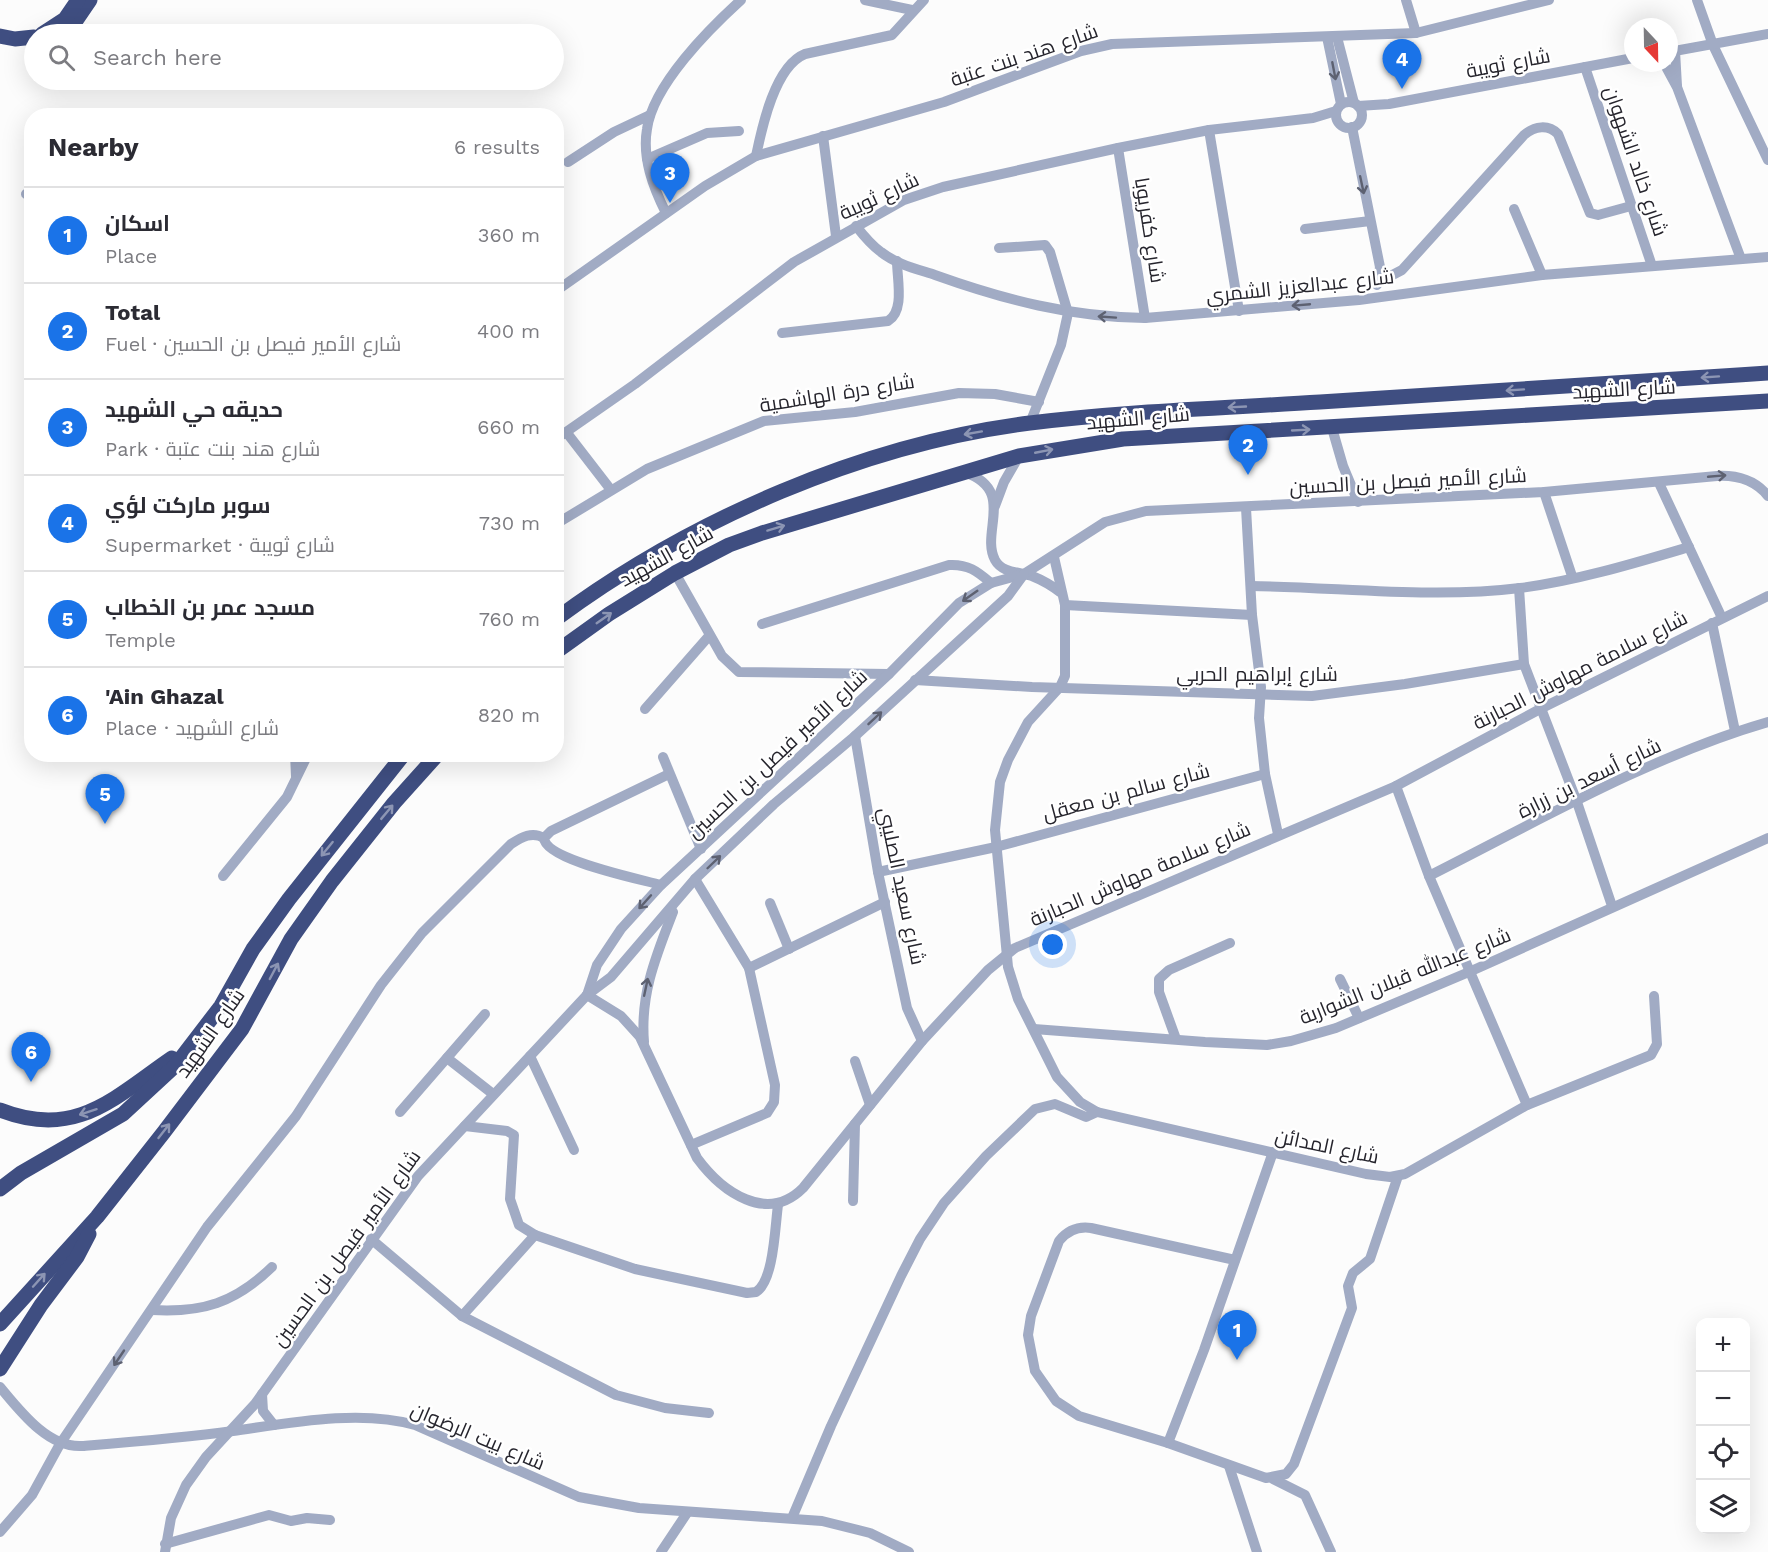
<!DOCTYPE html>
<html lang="en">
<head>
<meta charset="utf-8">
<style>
  :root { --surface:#fff; --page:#f7f7f7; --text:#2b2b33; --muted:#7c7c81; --line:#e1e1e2; --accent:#1a73e8 }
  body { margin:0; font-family:"Work Sans",Cairo,sans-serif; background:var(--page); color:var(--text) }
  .controls { position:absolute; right:18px; bottom:18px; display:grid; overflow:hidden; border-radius:12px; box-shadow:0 6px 24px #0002 }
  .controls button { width:54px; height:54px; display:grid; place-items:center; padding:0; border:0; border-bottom:2px solid var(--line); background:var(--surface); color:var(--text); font:30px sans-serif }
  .compass { position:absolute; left:1624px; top:18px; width:54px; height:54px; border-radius:50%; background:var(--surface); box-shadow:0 6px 24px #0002; rotate:158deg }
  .you { position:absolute; left:1053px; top:945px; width:21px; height:21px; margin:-15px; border:4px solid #fff; border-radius:50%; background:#1a73e8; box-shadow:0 0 0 9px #1a73e833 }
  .badge { display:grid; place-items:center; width:39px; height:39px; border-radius:50%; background:var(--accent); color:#fff; font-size:20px; font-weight:700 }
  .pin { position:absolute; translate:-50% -50px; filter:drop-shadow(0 2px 3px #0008) }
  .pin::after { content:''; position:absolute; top:32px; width:21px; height:18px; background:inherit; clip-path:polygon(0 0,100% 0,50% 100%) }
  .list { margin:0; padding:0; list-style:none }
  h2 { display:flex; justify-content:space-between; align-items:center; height:78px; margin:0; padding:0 24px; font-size:26px }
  h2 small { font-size:20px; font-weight:400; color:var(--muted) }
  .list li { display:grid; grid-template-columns:39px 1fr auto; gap:18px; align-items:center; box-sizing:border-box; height:96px; padding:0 24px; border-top:2px solid var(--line) }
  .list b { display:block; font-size:22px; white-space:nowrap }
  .list p { margin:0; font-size:20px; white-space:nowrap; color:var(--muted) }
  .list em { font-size:20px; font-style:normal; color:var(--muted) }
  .icon { flex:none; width:33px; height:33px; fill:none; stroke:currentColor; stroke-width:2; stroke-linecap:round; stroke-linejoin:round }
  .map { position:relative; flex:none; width:1768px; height:1552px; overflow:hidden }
  .search { position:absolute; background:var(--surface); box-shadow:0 6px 24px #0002; left:24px; top:24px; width:540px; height:66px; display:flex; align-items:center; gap:15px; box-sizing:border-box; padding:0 21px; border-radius:33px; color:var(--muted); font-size:22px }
  .panel { position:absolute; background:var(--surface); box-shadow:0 6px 24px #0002; left:24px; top:108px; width:540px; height:654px; border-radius:24px }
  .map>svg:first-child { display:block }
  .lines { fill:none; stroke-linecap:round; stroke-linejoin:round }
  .minor { stroke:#a1abc4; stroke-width:10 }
  .highway { stroke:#3f4e81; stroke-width:15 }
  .oneway { stroke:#5d6171 }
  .oneway2 { stroke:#8c95b3 }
  .labels { text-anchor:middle; stroke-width:5; stroke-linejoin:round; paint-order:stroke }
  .street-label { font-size:20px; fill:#26252d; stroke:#fff }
</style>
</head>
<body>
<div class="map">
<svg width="1768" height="1552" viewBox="0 0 1768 1552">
  <rect width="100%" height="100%" fill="#fcfcfc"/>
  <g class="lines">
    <g class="minor">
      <polyline points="865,0 912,10"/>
      <polyline points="1406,0 1416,33"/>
      <polyline points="1697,0 1713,45 1768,160"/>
      <polyline points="1327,37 1341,104"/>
      <polyline points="1337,37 1354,103"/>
      <polyline points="1675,51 1677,86"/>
      <polyline points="1669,52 1768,34"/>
      <polyline points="1664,63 1677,87 1741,259"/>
      <polyline points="1585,67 1652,266"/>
      <circle cx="1349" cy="115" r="13"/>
      <polyline points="1358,106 1389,104 1633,58"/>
      <polyline points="1352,127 1380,267 1377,285"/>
      <polyline points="1209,130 1239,311"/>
      <polyline points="823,136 836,236"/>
      <polyline points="1118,148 1145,318"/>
      <path d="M756,156C762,127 775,66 805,54L892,35L924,0"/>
      <polyline points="647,159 707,133 739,131"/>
      <polyline points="568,162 614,132 650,115"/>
      <polyline points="556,171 558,170"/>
      <polyline points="26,194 32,199"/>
      <polyline points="1514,209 1542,275"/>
      <path d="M666,213C653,187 642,158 647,129C653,85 709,29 741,0"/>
      <path d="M856,226C863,235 871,245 881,252C896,264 917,269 935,275C1005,300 1071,317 1145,318L1359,300L1542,275L1768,257"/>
      <polyline points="1305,229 1370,221"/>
      <polyline points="999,248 1045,245 1050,252 1068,313 1061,345 1030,423"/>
      <path d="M1379,282L1402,270L1524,135C1535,126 1548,124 1558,134L1590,213L1598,215L1631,206"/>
      <polyline points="556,291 705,186 756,156 944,102 1081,51 1112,44 1416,33 1549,0"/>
      <path d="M782,333L888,321C905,311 897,279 897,261"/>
      <polyline points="1332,428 1343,466 1358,502"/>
      <polyline points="567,433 611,490"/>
      <polyline points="556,439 635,384 794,262 904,200 943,187 1118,148 1209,130 1313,118 1336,111"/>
      <path d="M964,472C1017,490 980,532 995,560C1002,573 1019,572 1032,576C1042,580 1051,585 1060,592"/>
      <polyline points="1659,483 1722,618"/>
      <polyline points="1544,492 1572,576"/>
      <polyline points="995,506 1004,482 1019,456"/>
      <polyline points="1246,508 1252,615 1261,687 1259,718 1265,774 1278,834"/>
      <polyline points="556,524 647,469 764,421 855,412 959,393 995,394 1039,402"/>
      <polyline points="1054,557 1065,605 1065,676 1060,687 1028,722 1008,760 1000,782 995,830 1008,967 1018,999 1057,1077 1080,1102 1097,1112 1366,1174 1390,1177 1405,1174 1527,1105 1651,1055 1657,1044 1654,996"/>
      <polyline points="675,573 722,656 739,672 889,674"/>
      <path d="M1251,586C1340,587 1432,599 1520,588C1576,581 1635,563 1689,547"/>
      <polyline points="1519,588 1524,664 1577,802 1612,906"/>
      <polyline points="1065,605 1252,615"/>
      <polyline points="1712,623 1735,731"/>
      <path d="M762,624L949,565C968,564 977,571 991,583"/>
      <polyline points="915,680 1032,687 1312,696 1405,684 1524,664"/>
      <polyline points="645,709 709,636"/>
      <polyline points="855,736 878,872 907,1008 922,1041"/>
      <polyline points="295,754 296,776"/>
      <polyline points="663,757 701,849"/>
      <polyline points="1396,786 1429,876 1527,1105"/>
      <polyline points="878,872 996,847 1265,774"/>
      <polyline points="223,876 287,797 308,754"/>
      <path d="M1429,876C1538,821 1651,756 1768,722"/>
      <path d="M661,885C640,879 545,860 544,838L551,831L669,774"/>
      <polyline points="770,903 789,949"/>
      <polyline points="749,968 885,902"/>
      <polyline points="1340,979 1359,1018"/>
      <path d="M587,995L621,1016L640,1037L697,1158C722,1192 767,1224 803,1188L922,1041L988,970L1015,948L1396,786L1542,708L1768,596"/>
      <path d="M587,995L597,965L621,929L661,885L889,674L959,603L991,583L1024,574L1105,522L1146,511L1544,492L1717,476C1736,475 1755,480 1768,496"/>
      <polyline points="1034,1029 1205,1042 1267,1045 1291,1041 1336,1028 1469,972 1768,838"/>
      <polyline points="1176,1039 1159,992 1159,979 1169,970 1230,943"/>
      <path d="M644,1042C640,994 656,956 673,912"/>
      <polyline points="530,1056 574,1150"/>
      <polyline points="447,1058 493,1094"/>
      <polyline points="855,1061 870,1105"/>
      <polyline points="400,1112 485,1014"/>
      <path d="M465,1126L507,1131L514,1135L510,1199L519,1225L535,1235L635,1269L747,1293L756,1292C774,1281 775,1226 778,1205"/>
      <polyline points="691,1145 767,1113 774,1102 775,1085 749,968 695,879"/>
      <polyline points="853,1201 855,1124"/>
      <polyline points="371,1239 462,1316 616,1395 665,1408 709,1413"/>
      <path d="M1235,1260L1091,1228C1077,1226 1067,1231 1059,1241L1031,1316L1028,1335L1035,1371L1056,1401L1079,1416L1168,1443L1266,1478L1286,1474L1294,1464L1352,1308L1348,1286L1353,1273L1370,1259L1398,1176"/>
      <path d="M152,1310C202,1313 235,1303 272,1267"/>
      <polyline points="462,1316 535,1235"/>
      <path d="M0,1387C20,1411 48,1448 82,1446C132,1442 183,1438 233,1431C289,1423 360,1409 415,1425L579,1497L639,1508L822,1521L870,1533L909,1552"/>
      <polyline points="262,1394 263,1411 274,1425"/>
      <polyline points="1168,1443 1204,1350 1273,1152"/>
      <polyline points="1229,1466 1257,1552"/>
      <polyline points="1273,1479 1305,1495 1331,1552"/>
      <polyline points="792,1518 831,1426 901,1276 920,1239 944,1203 986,1156 1035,1109 1055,1104 1086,1117 1097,1112"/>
      <path d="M0,1532L32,1495L60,1444L207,1227L296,1116L381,985L422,933L511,844C522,837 532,831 544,838"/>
      <polyline points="165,1544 269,1515 291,1521 307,1518 330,1520"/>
      <polyline points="165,1552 171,1518 186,1485 206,1457 255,1404 418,1176 587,995 611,977 695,879 774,804 855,736 1008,596 1024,574"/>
      <polyline points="661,1552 687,1513"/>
    </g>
    <g class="highway">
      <polyline points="75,22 90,0"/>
      <polyline points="42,34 65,19 78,0"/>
      <polyline points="0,36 15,39 34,37"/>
      <path d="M556,619C691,519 864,444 1030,423C1127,411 1224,408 1320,402C1470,392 1619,383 1768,373"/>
      <polyline points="556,652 609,614 675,573 729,545 762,533 1019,456 1123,439 1768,401"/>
      <path d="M0,1110C76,1140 115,1097 172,1058"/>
      <polyline points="0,1189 21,1173 123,1114 175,1066 221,1006 253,949 289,899 404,754"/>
      <polyline points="0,1324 97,1217 164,1132 242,1029 291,939 332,881 394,803 438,754"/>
      <polyline points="0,1369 41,1305 77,1257 89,1234"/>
    </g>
  </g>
  <defs><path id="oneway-shaft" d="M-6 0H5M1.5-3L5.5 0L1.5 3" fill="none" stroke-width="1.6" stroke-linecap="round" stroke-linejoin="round" transform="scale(1.5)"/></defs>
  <g class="oneway">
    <use href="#oneway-shaft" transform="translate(1334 71) rotate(79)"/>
    <use href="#oneway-shaft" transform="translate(1362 185) rotate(78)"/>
    <use href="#oneway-shaft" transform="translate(1301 305) rotate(175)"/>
    <use href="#oneway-shaft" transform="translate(1107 317) rotate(-176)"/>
    <use href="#oneway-shaft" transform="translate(1717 476) rotate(-5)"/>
    <use href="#oneway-shaft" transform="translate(970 596) rotate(145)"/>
    <use href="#oneway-shaft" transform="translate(875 718) rotate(-43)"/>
    <use href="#oneway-shaft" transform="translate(714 862) rotate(-44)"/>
    <use href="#oneway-shaft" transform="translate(645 902) rotate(132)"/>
    <use href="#oneway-shaft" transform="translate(646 987) rotate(-78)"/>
    <use href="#oneway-shaft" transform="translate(119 1358) rotate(124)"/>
  </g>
  <g class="oneway2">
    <use href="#oneway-shaft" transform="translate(1710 377) rotate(176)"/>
    <use href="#oneway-shaft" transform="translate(1515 390) rotate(176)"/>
    <use href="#oneway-shaft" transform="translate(1237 407) rotate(177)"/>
    <use href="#oneway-shaft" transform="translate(1301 430) rotate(-3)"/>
    <use href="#oneway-shaft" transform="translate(973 433) rotate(170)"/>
    <use href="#oneway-shaft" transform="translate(1044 451) rotate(-11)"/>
    <use href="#oneway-shaft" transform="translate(776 528) rotate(-17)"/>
    <use href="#oneway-shaft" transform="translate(604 618) rotate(-35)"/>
    <use href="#oneway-shaft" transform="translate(387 812) rotate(-50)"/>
    <use href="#oneway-shaft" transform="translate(327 849) rotate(129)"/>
    <use href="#oneway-shaft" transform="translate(274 971) rotate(-62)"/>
    <use href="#oneway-shaft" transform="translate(88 1112) rotate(162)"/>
    <use href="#oneway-shaft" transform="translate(164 1131) rotate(-52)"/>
    <use href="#oneway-shaft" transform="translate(39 1280) rotate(-48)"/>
  </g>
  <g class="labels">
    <g class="street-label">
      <text transform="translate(1024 55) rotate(-19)" y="7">شارع هند بنت عتبة</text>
      <text transform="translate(1508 63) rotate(-11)" y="7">شارع ثويبة</text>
      <text transform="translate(1636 161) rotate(71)" y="7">شارع خالد الشهوان</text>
      <text transform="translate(879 196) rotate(-25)" y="7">شارع ثويبة</text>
      <text transform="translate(1150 230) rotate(81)" y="7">شارع كفريوبا</text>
      <text transform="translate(1300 286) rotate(-6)" y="7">شارع عبدالعزيز الشمري</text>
      <text transform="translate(1624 389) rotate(-3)" y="7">شارع الشهيد</text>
      <text transform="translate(837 393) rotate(-9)" y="7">شارع درة الهاشمية</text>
      <text transform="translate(1138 418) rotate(-5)" y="7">شارع الشهيد</text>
      <text transform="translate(1408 481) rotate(-3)" y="7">شارع الأمير فيصل بن الحسين</text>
      <text transform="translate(666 556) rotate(-29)" y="7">شارع الشهيد</text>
      <text transform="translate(1580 670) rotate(-27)" y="7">شارع سلامة مهاوش الحبارنة</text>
      <text x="1257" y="681">شارع إبراهيم الحربي</text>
      <text transform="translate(777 754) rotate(-43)" y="7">شارع الأمير فيصل بن الحسين</text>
      <text transform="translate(1589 778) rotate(-26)" y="7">شارع أسعد بن زرارة</text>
      <text transform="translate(1126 792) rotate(-15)" y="7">شارع سالم بن معقل</text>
      <text transform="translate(1140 874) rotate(-23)" y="7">شارع سلامة مهاوش الحبارنة</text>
      <text transform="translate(902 886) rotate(78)" y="7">شارع سعيد الصليبي</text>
      <text transform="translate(1405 976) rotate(-22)" y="7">شارع عبدالله قبلان الشواربة</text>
      <text transform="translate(210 1033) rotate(-55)" y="7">شارع الشهيد</text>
      <text transform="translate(1327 1146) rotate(12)" y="7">شارع المدائن</text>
      <text transform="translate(346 1248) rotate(-54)" y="7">شارع الأمير فيصل بن الحسين</text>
      <text transform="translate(478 1436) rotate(23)" y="7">شارع بيت الرضوان</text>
    </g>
  </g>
</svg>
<div class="controls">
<button>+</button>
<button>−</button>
<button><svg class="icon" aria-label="locate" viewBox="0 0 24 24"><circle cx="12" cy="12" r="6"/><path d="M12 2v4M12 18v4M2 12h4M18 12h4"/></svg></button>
<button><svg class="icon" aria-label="layers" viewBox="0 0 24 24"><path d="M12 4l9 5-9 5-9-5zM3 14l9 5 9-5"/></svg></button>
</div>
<svg class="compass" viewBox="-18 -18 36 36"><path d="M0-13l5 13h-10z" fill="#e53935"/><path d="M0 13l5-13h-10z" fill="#7c7c81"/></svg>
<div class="you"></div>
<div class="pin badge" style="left:1237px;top:1360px">1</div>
<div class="pin badge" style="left:1248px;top:475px">2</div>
<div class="pin badge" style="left:670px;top:203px">3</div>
<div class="pin badge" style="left:1402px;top:89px">4</div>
<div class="pin badge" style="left:105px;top:824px">5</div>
<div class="pin badge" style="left:31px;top:1082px">6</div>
<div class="search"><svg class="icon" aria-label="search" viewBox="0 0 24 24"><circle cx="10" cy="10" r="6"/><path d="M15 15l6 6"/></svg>Search here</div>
<section class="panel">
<h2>Nearby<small>6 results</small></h2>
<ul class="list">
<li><span class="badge">1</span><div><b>اسكان</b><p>Place</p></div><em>360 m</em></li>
<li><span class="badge">2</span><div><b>Total</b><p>Fuel · شارع الأمير فيصل بن الحسين</p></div><em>400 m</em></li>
<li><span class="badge">3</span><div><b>حديقه حي الشهيد</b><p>Park · شارع هند بنت عتبة</p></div><em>660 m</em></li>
<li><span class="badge">4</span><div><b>سوبر ماركت لؤي</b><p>Supermarket · شارع ثويبة</p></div><em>730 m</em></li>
<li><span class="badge">5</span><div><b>مسجد عمر بن الخطاب</b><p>Temple</p></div><em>760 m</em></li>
<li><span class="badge">6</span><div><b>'Ain Ghazal</b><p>Place · شارع الشهيد</p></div><em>820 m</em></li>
</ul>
</section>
</div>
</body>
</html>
